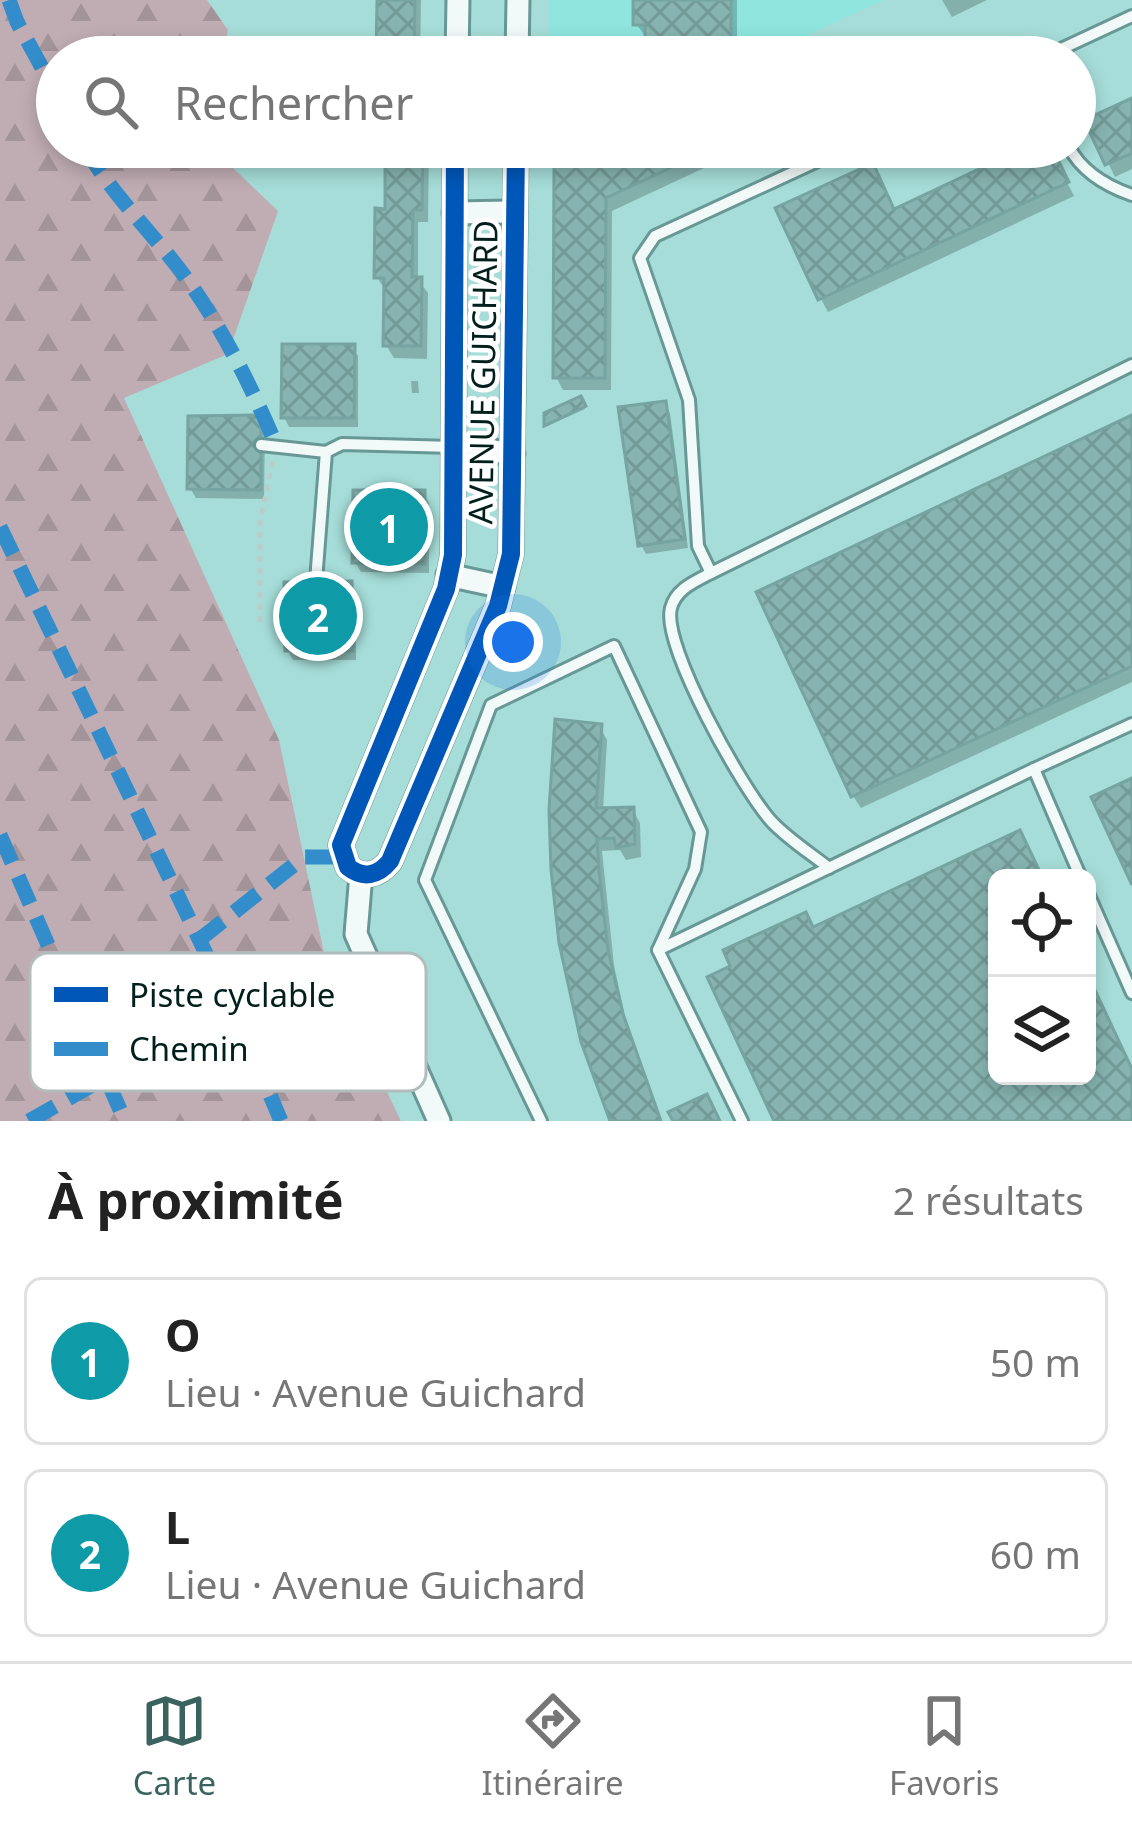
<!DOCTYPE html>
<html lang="fr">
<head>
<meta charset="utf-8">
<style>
  :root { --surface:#fff; --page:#f6f6f6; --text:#222; --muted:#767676; --line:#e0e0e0; --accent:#3a625e }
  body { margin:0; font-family:"Noto Sans",sans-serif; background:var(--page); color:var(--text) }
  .controls { position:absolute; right:36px; bottom:36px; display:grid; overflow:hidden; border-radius:18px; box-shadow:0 6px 18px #0003 }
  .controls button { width:108px; height:108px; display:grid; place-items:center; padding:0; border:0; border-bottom:3px solid var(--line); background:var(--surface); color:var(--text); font:60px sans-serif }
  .you { position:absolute; left:513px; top:642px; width:42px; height:42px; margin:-30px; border:9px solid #fff; border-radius:50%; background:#1a73e8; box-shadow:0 0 0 18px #1a73e833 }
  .badge { display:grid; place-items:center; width:78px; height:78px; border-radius:50%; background:var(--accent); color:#fff; font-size:39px; font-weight:700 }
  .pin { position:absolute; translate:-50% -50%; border:6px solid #fff; box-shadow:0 3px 12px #0006 }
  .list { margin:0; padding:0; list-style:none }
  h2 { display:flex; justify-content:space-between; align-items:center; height:156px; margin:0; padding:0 48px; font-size:51px }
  h2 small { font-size:39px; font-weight:400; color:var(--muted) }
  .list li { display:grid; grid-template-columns:78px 1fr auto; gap:36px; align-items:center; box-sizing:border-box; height:168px; margin:0 24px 24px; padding:0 24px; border:3px solid var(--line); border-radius:18px }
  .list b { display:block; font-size:45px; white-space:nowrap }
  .list p { margin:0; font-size:39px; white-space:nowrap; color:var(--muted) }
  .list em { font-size:39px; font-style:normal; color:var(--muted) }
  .icon { flex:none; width:66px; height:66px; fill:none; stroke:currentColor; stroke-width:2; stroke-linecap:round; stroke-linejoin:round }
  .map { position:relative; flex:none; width:1132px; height:1121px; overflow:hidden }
  .search { position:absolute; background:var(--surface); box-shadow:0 6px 18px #0003; left:36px; right:36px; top:36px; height:132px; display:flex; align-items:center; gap:30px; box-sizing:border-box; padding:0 42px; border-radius:66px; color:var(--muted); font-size:45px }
  .sheet { height:540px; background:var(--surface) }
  nav { display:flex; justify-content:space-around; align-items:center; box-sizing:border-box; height:168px; border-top:3px solid var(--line); background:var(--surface); font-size:33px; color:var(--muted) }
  nav a { display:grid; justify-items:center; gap:6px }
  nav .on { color:var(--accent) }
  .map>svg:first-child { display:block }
  .built { fill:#8ee6df }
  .forest { fill:url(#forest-firs) }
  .shadow { fill:#0003 }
  .building { fill:url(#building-cross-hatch); stroke:#76a4a0; stroke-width:3 }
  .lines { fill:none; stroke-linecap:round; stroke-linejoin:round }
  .lane-casing { stroke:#689895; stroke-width:16 }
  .street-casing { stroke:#689895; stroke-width:27 }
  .path { stroke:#bacbca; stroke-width:4.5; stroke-dasharray:6 6; stroke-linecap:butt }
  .lane { stroke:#f2faf9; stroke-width:10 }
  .street { stroke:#f2faf9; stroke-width:21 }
  .quiet { stroke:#328dca; stroke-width:15; stroke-dasharray:30 15; stroke-linecap:butt }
  .cycleway-casing { stroke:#fff; stroke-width:26 }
  .cycleway { stroke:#0057b8; stroke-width:18 }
  .labels { text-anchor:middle; stroke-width:9; stroke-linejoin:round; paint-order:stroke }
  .street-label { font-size:33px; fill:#001f1d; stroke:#fff }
  .key { fill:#fff; stroke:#b2bcbb; stroke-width:3 }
  .key-label { font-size:33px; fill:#001f1d }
</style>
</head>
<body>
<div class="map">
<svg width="1132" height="1121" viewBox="0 0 1132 1121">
  <defs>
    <pattern id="forest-firs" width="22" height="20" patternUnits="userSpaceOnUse" patternTransform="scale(3)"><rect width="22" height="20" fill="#c0adb3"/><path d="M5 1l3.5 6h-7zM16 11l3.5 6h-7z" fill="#a3949a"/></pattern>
    <pattern id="building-cross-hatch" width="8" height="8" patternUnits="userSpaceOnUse" patternTransform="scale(3)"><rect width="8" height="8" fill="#87b4b0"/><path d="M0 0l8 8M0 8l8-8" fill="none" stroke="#739a97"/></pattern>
  </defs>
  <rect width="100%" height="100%" fill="#a6ddd8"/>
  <polygon class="built" points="549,0 883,0 760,57 549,57"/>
  <polygon class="forest" points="0,0 207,0 228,30 222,57 57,57 57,147 211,147 278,211 228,354 124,398 279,740 327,967 401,1121 0,1121"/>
  <g class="shadow">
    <polygon points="380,0 421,0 420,57 379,57"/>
    <polygon points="636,0 737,0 737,51 656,50 636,24"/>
    <polygon points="942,0 987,0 952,17"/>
    <polygon points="1132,101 1132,169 1115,177 1088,122"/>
    <polygon points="388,147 429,147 428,222 418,222 418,280 428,293 427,359 394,358 386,345 385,290 377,277 388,212"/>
    <polygon points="598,147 749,147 612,211 611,390 563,390 556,377"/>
    <polygon points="1033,147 1049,147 1074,196 828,312 821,299 894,212"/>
    <polygon points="353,347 358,356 358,427 289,427 284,417"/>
    <polygon points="411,381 418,381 419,393 412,393"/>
    <polygon points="580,400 585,409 547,426 547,415"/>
    <polygon points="664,404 670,413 688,548 646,554 641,545"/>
    <polygon points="259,418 265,428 264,499 196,498 190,488"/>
    <polygon points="1132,419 1132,682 861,808 853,796"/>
    <polygon points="424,493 429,503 429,573 361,572 355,562"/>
    <polygon points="350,584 356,594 356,660 293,660 288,651"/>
    <polygon points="600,727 607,740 603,811 633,810 640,823 641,857 626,860 620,850 602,851 614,965 628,1030 662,1121 615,1121 584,1041"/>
  </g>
  <g class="building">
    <polygon points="377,0 415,0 414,57 376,57"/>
    <polygon points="633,0 731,0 731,39 645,38 645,25 633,25"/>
    <polygon points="1132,98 1132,153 1105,165 1084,120"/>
    <polygon points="385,147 423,147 422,210 413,210 412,277 422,277 421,346 383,346 384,278 374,278 375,208 385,209"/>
    <polygon points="590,147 715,147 606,198 605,378 553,378 554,164"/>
    <polygon points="1026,147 1052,147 1069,182 818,300 775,208 873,163 894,209"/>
    <polygon points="282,344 355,344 354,418 281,418"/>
    <polygon points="581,396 586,406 544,426 544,413"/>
    <polygon points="666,401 685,539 638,546 618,407"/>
    <polygon points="261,415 261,490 187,489 188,416"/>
    <polygon points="1132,415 1132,666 851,797 756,592"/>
    <polygon points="353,490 425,490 425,564 352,563"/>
    <polygon points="352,581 353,651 285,651 284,582"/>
    <polygon points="555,719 602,724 596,808 634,807 635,844 616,848 614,838 597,839 599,871 608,950 623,1014 661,1121 610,1121 581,1042 559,943 551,870 549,810"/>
    <polygon points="1132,778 1132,885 1091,797"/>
    <polygon points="1020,830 1043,878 997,878 997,1076 1087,1076 1087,973 1132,1069 1132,1121 774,1121 707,977 730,966 723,950 806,912 813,927"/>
    <polygon points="707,1094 720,1121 673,1121 668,1112"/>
  </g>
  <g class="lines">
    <g class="lane-casing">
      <g id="lane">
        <polyline points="1044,57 1132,16"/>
        <polyline points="848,147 655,236 640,258 689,400 698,546 711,573 1132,365"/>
        <path d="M1069,147C1082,172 1106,186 1132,195"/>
        <polyline points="261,445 326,452"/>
        <path d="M711,573C694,582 676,589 671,608C661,645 744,792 772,822C788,839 810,853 829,868"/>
        <polyline points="316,581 326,452 342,444 454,447"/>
        <polyline points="1081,878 1034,769 1132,724"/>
        <polyline points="1087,891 1132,993"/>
        <polyline points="541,1121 425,880 491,705 614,646 701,832 695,869 658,950"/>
        <polyline points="742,1121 658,950 1034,769"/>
      </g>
    </g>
    <g class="street-casing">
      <g id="street">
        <polyline points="457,57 458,0"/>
        <polyline points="517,57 518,0"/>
        <path d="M455,147L453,555L446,589L341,845L348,867C363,879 378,876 390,861L498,606L511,554L516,147"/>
        <polyline points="454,213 515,212"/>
        <polyline points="454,447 513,453"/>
        <polyline points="448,575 503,587"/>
        <polyline points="361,874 356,934 439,1121"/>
      </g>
    </g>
    <polyline class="path" points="260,622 260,521 273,461"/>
    <use href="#lane" class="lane"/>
    <use href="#street" class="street"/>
    <g class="quiet">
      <polyline points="9,0 17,22 57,95"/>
      <path d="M85,147C111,194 151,231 183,274C223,328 251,386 277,447"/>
      <polyline points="0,527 240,1024 281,1121"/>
      <polyline points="0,835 125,1121"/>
      <polyline points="199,940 304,857 342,857"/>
      <polyline points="29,1121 159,1047 240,1024"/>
    </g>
    <g class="cycleway-casing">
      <path id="cycleway" d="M455,147L453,555L446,589L341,845L348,867C363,879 378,876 390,861L498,606L511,554L516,147"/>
    </g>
    <use href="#cycleway" class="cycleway"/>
  </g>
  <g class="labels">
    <g class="street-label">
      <text transform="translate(483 372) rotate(-89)" y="12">AVENUE GUICHARD</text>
    </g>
  </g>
  <rect x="30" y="953" width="396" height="138" rx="18" class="key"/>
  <rect x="54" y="987" width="54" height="15" fill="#0057b8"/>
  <rect x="54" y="1042" width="54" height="14" fill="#328dca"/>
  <g class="key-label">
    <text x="129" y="1007">Piste cyclable</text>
    <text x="129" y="1061">Chemin</text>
  </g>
</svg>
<div class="controls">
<button><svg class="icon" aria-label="locate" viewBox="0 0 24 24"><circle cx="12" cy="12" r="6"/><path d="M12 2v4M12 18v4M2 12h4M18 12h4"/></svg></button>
<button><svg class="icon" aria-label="layers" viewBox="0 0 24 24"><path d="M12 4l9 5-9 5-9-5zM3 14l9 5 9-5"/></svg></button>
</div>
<div class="you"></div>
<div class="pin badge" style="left:389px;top:527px;background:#0f9aa8">1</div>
<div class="pin badge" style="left:318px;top:616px;background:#0f9aa8">2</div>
<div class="search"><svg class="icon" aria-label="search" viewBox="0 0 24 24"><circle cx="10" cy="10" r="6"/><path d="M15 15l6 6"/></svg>Rechercher</div>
</div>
<section class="sheet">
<h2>À proximité<small>2 résultats</small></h2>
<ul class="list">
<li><span class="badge" style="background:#0f9aa8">1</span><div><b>O</b><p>Lieu · Avenue Guichard</p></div><em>50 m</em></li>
<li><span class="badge" style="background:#0f9aa8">2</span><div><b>L</b><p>Lieu · Avenue Guichard</p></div><em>60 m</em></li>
</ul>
</section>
<nav>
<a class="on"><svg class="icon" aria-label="map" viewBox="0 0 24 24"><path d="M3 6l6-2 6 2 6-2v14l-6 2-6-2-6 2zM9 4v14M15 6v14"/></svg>Carte</a>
<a><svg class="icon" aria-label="directions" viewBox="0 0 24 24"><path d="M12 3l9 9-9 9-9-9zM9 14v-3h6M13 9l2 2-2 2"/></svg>Itinéraire</a>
<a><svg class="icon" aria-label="saved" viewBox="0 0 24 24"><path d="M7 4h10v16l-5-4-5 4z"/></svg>Favoris</a>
</nav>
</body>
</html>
